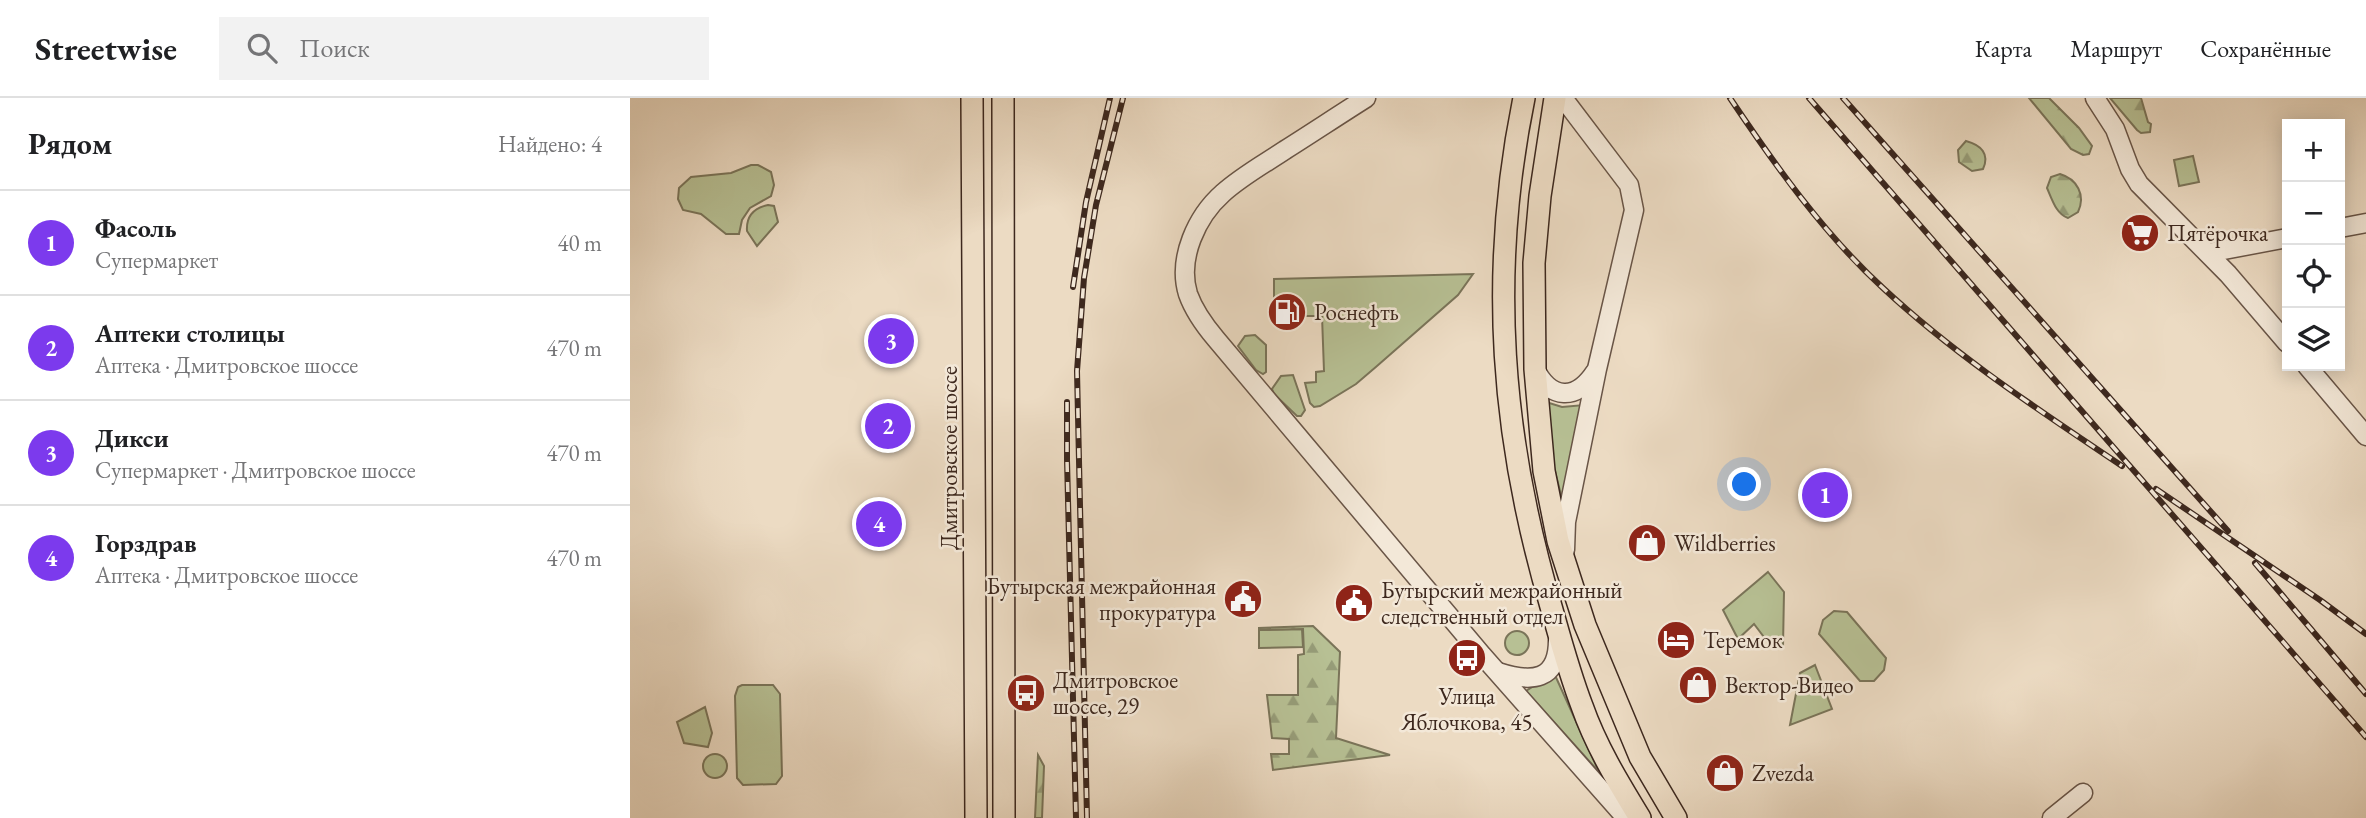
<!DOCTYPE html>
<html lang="ru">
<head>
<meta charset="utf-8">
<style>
  :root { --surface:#fff; --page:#f2f2f2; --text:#202124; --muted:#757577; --line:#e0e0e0; --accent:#7c3aed }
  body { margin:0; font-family:"EB Garamond",serif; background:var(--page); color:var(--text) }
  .controls { position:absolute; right:21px; top:21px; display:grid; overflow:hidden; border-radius:0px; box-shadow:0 4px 18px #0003 }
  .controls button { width:63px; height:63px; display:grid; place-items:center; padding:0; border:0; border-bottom:2px solid var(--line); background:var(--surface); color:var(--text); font:35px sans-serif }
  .you { position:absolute; left:1115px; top:387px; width:24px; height:24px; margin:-18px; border:5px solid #fff; border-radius:50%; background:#1a73e8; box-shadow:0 0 0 10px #1a73e833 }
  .badge { display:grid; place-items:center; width:46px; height:46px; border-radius:50%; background:var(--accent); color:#fff; font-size:23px; font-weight:700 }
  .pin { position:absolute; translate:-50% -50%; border:4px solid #fff; box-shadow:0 2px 7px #0006 }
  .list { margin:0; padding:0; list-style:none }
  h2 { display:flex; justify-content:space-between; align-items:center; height:91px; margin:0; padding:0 28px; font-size:30px }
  h2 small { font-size:23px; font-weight:400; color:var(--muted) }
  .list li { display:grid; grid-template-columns:46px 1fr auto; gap:21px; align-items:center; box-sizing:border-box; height:105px; padding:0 28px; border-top:2px solid var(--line) }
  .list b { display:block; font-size:26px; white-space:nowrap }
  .list p { margin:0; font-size:23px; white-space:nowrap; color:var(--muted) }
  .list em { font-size:23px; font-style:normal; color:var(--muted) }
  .icon { flex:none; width:38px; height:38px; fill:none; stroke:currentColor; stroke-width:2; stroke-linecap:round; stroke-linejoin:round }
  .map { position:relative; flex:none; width:1736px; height:720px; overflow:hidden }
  header { display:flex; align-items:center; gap:42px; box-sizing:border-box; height:98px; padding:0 35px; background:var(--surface); border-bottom:2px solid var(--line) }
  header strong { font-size:33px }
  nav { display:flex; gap:38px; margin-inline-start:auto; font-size:24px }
  .search { width:490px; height:63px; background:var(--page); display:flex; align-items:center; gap:18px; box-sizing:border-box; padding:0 24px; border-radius:0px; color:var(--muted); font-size:26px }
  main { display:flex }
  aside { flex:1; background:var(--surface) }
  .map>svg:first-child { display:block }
  .green { fill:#b7c094; stroke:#7a7459; stroke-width:2 }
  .forest { fill:url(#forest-firs); stroke:#7a7459; stroke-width:2 }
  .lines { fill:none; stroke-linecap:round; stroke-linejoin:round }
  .minor-casing { stroke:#695547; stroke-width:21 }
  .major-casing { stroke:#3d281e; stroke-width:24 }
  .minor { stroke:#f3e8d8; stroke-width:18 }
  .major { stroke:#ecdbc3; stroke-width:21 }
  .rail-casing { stroke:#3d281e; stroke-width:6 }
  .rail { stroke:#f3e8d8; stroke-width:3.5; stroke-dasharray:10; stroke-linecap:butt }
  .labels { text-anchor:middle; stroke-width:5; stroke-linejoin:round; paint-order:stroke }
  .poi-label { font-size:23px; fill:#3d281e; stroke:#f3e8d8; text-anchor:start }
  .street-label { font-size:23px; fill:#3d281e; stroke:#f3e8d8 }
</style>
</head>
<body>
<header>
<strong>Streetwise</strong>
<div class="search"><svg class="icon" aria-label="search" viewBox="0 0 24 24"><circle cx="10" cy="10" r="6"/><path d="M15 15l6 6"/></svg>Поиск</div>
<nav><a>Карта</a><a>Маршрут</a><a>Сохранённые</a></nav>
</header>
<main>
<aside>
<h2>Рядом<small>Найдено: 4</small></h2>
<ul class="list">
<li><span class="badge">1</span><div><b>Фасоль</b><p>Супермаркет</p></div><em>40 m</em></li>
<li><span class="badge">2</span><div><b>Аптеки столицы</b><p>Аптека · Дмитровское шоссе</p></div><em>470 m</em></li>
<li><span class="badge">3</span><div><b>Дикси</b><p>Супермаркет · Дмитровское шоссе</p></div><em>470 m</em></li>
<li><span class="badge">4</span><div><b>Горздрав</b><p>Аптека · Дмитровское шоссе</p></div><em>470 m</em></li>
</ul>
</aside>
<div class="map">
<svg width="1736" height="720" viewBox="0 0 1736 720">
  <defs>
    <pattern id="forest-firs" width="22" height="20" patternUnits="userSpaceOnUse" patternTransform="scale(1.75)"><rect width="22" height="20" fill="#b7c094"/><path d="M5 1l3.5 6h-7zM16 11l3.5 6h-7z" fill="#969c78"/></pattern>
  </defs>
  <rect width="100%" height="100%" fill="#ecdbc3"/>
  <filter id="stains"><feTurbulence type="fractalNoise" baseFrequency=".00286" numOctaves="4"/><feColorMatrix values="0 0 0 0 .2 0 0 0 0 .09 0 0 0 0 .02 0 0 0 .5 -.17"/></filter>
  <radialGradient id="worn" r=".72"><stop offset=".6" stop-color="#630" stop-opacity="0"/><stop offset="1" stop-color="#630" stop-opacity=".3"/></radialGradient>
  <g class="green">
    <polygon points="1563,58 1569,84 1549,88 1544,62"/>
    <polygon points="121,67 128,67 141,74 144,87 141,98 120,110 112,122 109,136 96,136 71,116 53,112 48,101 49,90 61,79 101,75"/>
    <path d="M138,107L144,108L148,124L127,148L117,133C116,118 124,110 138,107Z"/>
    <polygon points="843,176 828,197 747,268 726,286 690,308 684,309 680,305 675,285 686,284 686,274 694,273 692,218 675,218 674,206 644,207 644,181"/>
    <polygon points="625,237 636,247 636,274 633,276 626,272 608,248 615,238"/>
    <polygon points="663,277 675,312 671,318 667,318 644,296 642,291 651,278"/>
    <polygon points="916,304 932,309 954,307 933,405 921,357"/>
    <polygon points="1138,474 1154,494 1153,549 1143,551 1124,526 1108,541 1093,512"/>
    <polygon points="1204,513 1217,514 1256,560 1254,572 1244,583 1230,583 1189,536 1193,522"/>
    <polygon points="672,531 673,549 629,550 629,532"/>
    <circle cx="887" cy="545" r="12"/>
    <polygon points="1185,567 1202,611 1160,627 1170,575"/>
    <polygon points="924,575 969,674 896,593"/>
    <polygon points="112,587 143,587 150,596 152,678 146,686 113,687 107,680 105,598 108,589"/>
    <polygon points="75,609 82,635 78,649 54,645 47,624"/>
    <circle cx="85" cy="668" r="12"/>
  </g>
  <g class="forest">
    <polygon points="1399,0 1419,0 1449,30 1462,48 1459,56 1453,57 1441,51"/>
    <polygon points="1480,0 1511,0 1518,24 1521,26 1520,34 1511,35 1507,32"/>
    <path d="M1336,43C1351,47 1360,56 1353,71L1342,73L1329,64L1328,52Z"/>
    <path d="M1430,76C1447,81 1456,97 1448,114L1438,120C1426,116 1422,101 1417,90L1421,79Z"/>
    <polygon points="683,528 710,554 706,640 760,657 643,672 641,656 659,656 659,641 642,640 637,597 668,597 668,557 674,556 673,531 629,532 629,530"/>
    <polygon points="408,657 414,668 412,720 405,720"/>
  </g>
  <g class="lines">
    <g class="minor-casing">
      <g id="minor">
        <path d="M736,0C709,17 682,35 655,52C634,66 612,78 593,95C567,118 547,160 558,196C564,213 575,228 586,241L852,557L996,720"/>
        <polyline points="933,0 999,87 1004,112 967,271 936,424 935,452"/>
        <polyline points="1465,0 1485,31 1500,71 1509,86 1598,176 1657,245"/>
        <polyline points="1710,130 1736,125"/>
        <polyline points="1578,155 1657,140"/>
        <polyline points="1677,268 1736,338"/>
        <path d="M905,271C921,302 946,303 965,274"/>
        <path d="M868,574C902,585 928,583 928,542"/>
        <polyline points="1422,720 1453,695"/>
      </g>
    </g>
    <g class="major-casing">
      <g id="major">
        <polyline points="342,0 346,720"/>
        <polyline points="373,0 374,720"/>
        <path d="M894,0C858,176 871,340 922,512C931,544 940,577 952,608C966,648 988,684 1010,720"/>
        <polyline points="925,0 910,98 904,165 905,271 914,373 928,443 955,527 1010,659 1046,720"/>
      </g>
    </g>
    <use href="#minor" class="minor"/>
    <use href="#major" class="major"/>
    <g class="rail-casing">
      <g id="rail">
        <path d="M1100,0C1145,67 1193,135 1253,190C1326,258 1409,312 1492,368"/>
        <polyline points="1179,0 1736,639"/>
        <polyline points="1213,0 1598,433"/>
        <polyline points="443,189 456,104 480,0"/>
        <polyline points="437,304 437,362 446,720"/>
        <polyline points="1526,391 1690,502 1736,536"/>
        <polyline points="1625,465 1736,596"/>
        <polyline points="457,720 447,273 454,180 466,107 493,0"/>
      </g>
    </g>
    <use href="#rail" class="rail"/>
  </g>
  <defs>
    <g id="supermarket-disc" transform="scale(2.0125)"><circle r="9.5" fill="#8f2418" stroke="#f3e8d8"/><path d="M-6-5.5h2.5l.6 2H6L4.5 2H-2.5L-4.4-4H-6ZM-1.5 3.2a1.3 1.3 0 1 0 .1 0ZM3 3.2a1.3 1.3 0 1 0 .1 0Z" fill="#fff"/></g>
    <g id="fuel-disc" transform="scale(2.0125)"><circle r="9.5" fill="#8f2418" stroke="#f3e8d8"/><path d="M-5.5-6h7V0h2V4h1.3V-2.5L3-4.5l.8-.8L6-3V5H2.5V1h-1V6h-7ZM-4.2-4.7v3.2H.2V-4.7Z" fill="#fff"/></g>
    <g id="shop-disc" transform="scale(2.0125)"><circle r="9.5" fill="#8f2418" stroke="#f3e8d8"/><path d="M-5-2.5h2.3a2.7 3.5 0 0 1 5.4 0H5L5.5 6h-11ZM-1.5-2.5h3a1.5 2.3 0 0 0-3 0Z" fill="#fff"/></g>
    <g id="civic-disc" transform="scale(2.0125)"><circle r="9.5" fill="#8f2418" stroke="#f3e8d8"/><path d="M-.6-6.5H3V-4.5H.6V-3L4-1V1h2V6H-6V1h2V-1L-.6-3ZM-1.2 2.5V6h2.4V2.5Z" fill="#fff"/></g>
    <g id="hotel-disc" transform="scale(2.0125)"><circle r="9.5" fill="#8f2418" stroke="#f3e8d8"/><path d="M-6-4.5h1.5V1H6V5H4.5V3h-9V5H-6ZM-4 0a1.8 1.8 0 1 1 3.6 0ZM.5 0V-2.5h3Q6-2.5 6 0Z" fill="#fff"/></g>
    <g id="bus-disc" transform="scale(2.0125)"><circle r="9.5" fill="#8f2418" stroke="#f3e8d8"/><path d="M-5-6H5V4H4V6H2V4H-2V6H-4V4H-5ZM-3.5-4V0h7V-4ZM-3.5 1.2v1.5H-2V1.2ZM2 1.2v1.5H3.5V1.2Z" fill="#fff"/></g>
  </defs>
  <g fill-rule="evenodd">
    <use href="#supermarket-disc" x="1510" y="135"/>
    <use href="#fuel-disc" x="657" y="214"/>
    <use href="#shop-disc" x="1017" y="445"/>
    <use href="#civic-disc" x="613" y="501"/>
    <use href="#civic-disc" x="724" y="505"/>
    <use href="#hotel-disc" x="1046" y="542"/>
    <use href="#bus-disc" x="837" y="560"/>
    <use href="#shop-disc" x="1068" y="587"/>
    <use href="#bus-disc" x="396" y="595"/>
    <use href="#shop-disc" x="1095" y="675"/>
  </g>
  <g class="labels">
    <g class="poi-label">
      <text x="1537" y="143">Пятёрочка</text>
      <text x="684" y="222">Роснефть</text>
      <text x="1044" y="453">Wildberries</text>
      <text x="586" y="496" text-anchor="end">Бутырская межрайонная<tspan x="586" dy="26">прокуратура</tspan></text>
      <text x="751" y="500">Бутырский межрайонный<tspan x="751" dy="26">следственный отдел</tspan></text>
      <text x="1073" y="550">Теремок</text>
      <text x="423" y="590">Дмитровское<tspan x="423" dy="26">шоссе, 29</tspan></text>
      <text x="1095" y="595">Вектор-Видео</text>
      <text x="837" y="606" text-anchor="middle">Улица<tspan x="837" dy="26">Яблочкова, 45</tspan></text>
      <text x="1122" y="683">Zvezda</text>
    </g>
    <g class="street-label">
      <text transform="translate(319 360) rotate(-90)" y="8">Дмитровское шоссе</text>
    </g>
  </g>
  <rect width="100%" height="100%" filter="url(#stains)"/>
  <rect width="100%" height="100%" fill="url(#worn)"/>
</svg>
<div class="controls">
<button>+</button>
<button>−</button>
<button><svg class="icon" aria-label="locate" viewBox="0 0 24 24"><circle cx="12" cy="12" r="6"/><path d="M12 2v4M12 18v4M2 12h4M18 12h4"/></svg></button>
<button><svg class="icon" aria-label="layers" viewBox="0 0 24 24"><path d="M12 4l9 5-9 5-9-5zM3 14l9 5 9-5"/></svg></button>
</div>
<div class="you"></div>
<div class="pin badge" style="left:1195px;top:397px">1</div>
<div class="pin badge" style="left:258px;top:328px">2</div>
<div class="pin badge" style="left:261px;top:243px">3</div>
<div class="pin badge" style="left:249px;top:426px">4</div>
</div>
</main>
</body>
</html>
